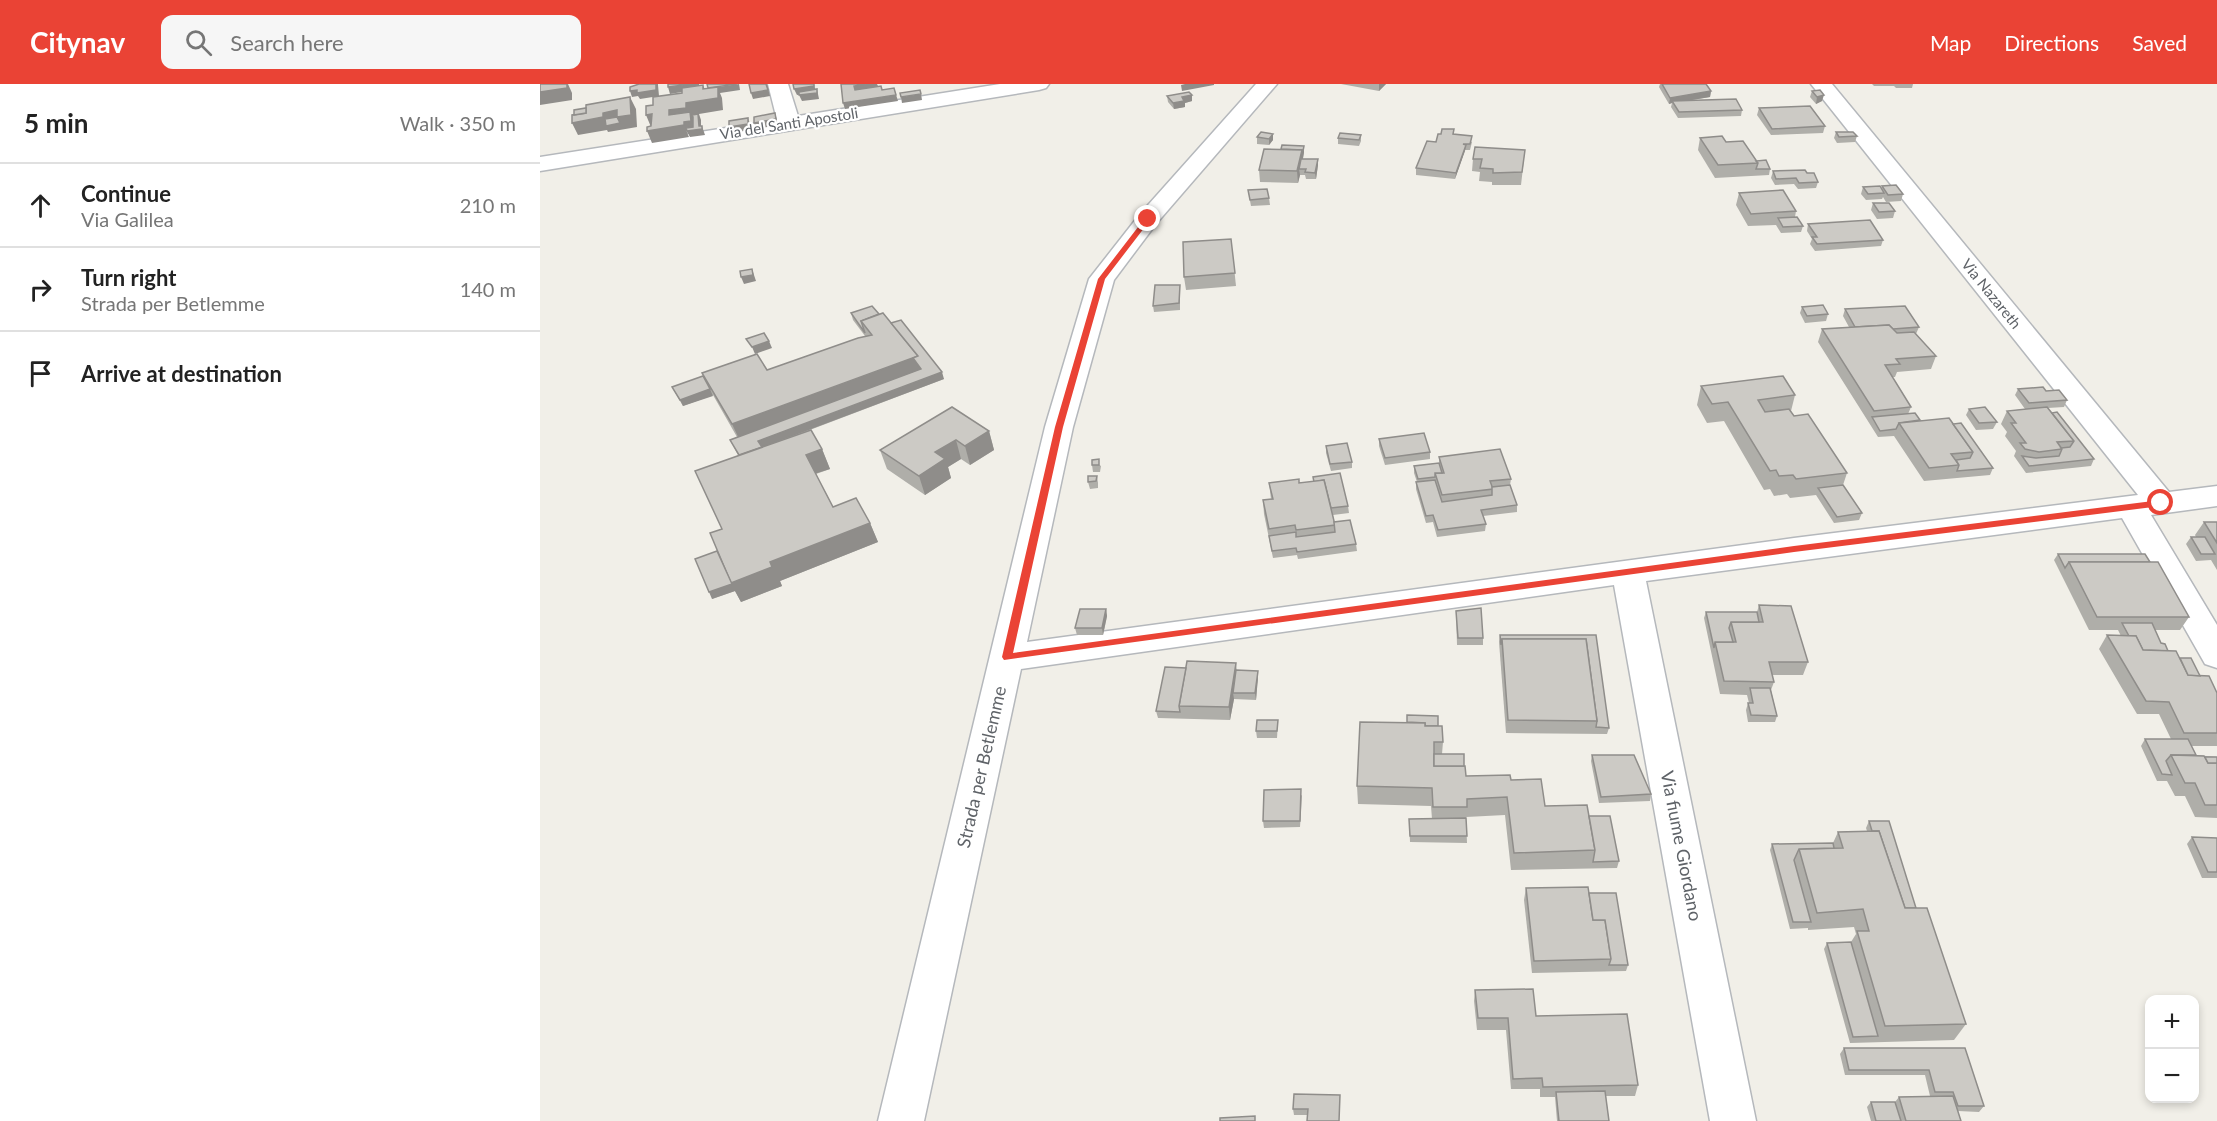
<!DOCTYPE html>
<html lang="en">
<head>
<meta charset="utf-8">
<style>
  :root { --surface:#fff; --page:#f6f6f6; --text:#222; --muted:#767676; --line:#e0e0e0; --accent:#ea4335 }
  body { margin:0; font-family:Lato,sans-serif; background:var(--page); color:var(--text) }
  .controls { position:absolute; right:18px; bottom:18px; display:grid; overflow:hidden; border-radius:12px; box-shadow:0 3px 9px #0003 }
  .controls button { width:54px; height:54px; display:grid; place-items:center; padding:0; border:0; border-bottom:2px solid var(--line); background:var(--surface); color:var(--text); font:30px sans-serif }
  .stop { position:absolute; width:18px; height:18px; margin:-14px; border:4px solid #ea4335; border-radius:50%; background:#fff }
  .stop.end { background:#ea4335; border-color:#fff; box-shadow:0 2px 6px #0008 }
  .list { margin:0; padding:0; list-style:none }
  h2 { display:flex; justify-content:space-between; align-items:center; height:78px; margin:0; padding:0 24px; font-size:26px }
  h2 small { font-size:20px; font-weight:400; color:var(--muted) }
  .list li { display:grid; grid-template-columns:39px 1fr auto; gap:18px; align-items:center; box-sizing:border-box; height:84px; padding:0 24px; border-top:2px solid var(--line) }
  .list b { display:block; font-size:22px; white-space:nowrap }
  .list p { margin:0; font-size:20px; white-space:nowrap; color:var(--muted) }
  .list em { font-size:20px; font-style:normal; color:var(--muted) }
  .icon { flex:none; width:33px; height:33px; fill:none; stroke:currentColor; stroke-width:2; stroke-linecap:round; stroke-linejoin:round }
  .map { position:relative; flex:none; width:1677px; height:1037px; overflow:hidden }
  header { display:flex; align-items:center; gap:36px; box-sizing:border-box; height:84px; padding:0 30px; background:var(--accent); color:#fff }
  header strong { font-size:28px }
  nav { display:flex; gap:33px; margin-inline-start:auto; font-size:21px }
  .search { width:420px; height:54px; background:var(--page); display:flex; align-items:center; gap:15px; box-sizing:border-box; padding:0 21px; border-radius:12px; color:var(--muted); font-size:22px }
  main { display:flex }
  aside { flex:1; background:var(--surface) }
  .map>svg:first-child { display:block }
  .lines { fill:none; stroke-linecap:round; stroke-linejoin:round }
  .minor-casing { stroke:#b5b8bc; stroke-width:3 }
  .minor { fill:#fff; fill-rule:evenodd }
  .wall { fill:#afaea9 }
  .shaded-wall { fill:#8f8d8a }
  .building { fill:#cccac5; stroke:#8f8d8a; stroke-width:1.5 }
  .route { fill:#ea4335 }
  .labels { text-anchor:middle; stroke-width:4.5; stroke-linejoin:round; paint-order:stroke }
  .far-street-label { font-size:15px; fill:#5f6368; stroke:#fff }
  .street-label { font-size:18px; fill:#5f6368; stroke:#fff }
</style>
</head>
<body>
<header>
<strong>Citynav</strong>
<div class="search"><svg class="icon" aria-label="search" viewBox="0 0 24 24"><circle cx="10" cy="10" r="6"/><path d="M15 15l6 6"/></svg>Search here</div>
<nav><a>Map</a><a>Directions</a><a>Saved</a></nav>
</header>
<main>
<aside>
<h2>5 min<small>Walk · 350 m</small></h2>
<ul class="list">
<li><svg class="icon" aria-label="ahead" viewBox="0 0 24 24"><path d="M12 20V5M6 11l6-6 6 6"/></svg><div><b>Continue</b><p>Via Galilea</p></div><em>210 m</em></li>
<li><svg class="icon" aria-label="right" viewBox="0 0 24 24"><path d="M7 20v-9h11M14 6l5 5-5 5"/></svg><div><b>Turn right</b><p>Strada per Betlemme</p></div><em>140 m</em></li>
<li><svg class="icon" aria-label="arrive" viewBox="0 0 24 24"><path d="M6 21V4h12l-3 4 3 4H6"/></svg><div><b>Arrive at destination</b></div></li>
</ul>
</aside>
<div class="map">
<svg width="1677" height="1037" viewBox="0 0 1677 1037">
  <rect width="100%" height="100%" fill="#f1efe8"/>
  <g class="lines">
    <g class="minor-casing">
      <g id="minor">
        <polygon points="228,0 248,0 258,32 460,0 509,0 506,4 499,6 0,87 0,73 237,36"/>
        <polygon points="716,0 737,0 616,140 574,196 533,343 487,558 1254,454 1598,411 1271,0 1292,0 1629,408 1677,402 1677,422 1611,431 1677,541 1677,584 1665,580 1582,434 1106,497 1216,1037 1170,1037 1074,501 481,585 384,1037 338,1037 505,343 549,195 600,130"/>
      </g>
    </g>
    <use href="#minor" class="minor"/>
  </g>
  <g class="wall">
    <polygon points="801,0 846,0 839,7"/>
    <polygon points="1120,0 1156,0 1171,7 1170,13 1152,16 1202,26 1201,32 1138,34 1131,23 1132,19 1129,20 1119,3"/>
    <polygon points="1332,0 1373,0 1372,4 1356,4 1354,2 1334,2"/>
    <polygon points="1272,7 1282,17 1276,20 1270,13"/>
    <polygon points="652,11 652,17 645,19 645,23 634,25 628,18 627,12"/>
    <polygon points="1219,24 1285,42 1283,49 1231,51 1217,31"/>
    <polygon points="914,45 914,50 932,58 930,66 925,66 915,95 876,91 876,84 901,50"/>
    <polygon points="1296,48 1317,52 1315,58 1297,59 1294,54"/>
    <polygon points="821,51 821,57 819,62 798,60 798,54"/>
    <polygon points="717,53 733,56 729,61 717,60"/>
    <polygon points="1160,54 1186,58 1230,85 1229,91 1175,94 1158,66"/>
    <polygon points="764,62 764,68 763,75 778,75 778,81 776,95 766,95 765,91 760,91 758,99 720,98 719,86 741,65"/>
    <polygon points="985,66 981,101 952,101 952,98 939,97 940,88 932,87 933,75"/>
    <polygon points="1233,87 1267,89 1278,98 1276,104 1258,105 1254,100 1235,101 1231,94"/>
    <polygon points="1342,102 1363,110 1361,117 1346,118 1343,113 1342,115 1326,116 1321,110 1323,103 1341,104"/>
    <polygon points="708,106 729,114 730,121 711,122"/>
    <polygon points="1199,109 1256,127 1255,133 1263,142 1261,148 1241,149 1236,141 1208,142 1196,121"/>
    <polygon points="1333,119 1355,127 1353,134 1337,135 1331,126"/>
    <polygon points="1268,140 1343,156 1341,162 1275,167 1270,160 1272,155 1267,147"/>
    <polygon points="691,155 696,202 646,206 644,193"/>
    <polygon points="640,201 640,226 614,228 613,222"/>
    <polygon points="1262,223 1288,230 1286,237 1265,239 1260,229"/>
    <polygon points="1305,225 1379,243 1376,250 1396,272 1391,285 1357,288 1355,293 1352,293 1371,323 1368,330 1380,336 1413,340 1453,384 1450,391 1384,397 1354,352 1338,353 1278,258 1282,245 1309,243 1303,232"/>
    <polygon points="311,229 339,230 351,239 404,295 254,352 282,365 290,385 276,390 293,423 330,439 338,458 240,497 242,502 201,518 195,507 172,515 177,467 198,371 190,356 197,353 173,311 143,322 132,303 168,301 162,289 227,286 325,252 313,236"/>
    <polygon points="1161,302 1255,311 1251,327 1254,332 1307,389 1303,401 1322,429 1319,436 1294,439 1276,411 1250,414 1247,410 1234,412 1230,405 1224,406 1184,337 1167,339 1157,321"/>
    <polygon points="1478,305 1506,307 1527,316 1524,323 1508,324 1554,375 1551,382 1486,389 1474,372 1476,367 1465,352 1467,348 1461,340 1467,327 1485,325 1475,311"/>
    <polygon points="1429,325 1457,338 1453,345 1436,346 1426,331"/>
    <polygon points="449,347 454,366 430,381 421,375 408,383 411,394 385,411 347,385 340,366"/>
    <polygon points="839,355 890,368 890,375 845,381 839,362"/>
    <polygon points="786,362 812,378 812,384 791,387 786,369"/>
    <polygon points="899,373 971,395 970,401 977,421 977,428 943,432 946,440 945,447 897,453 893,438 886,439 876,405 876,398 877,398 874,389 874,382 899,379"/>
    <polygon points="552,376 561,382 560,388 553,388 552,381"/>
    <polygon points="557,392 558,399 558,404 550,405 548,398"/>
    <polygon points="773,393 808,422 809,429 793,431 794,438 816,460 817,467 758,475 757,471 733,474 724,430 723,416 731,415 729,399 759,399 773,398"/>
    <polygon points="1664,438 1677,438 1677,486 1671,476 1656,477 1646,460 1651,453 1656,453 1655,451"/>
    <polygon points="1518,470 1610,478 1649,533 1640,546 1615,546 1621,559 1628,567 1640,574 1660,592 1677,609 1677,662 1651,662 1656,671 1677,673 1677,734 1655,733 1645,712 1635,712 1627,697 1617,697 1601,662 1605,655 1631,655 1619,630 1597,630 1559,565 1567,551 1581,552 1578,546 1549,546 1514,476"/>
    <polygon points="1219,521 1268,578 1263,591 1232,591 1234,598 1231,606 1237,632 1235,638 1208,638 1206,626 1208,619 1209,619 1207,611 1180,610 1164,534 1166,528 1217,528"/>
    <polygon points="566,525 567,532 563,551 537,551 535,544"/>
    <polygon points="916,527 943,554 943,561 917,561"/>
    <polygon points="960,551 1069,644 1067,650 966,649 959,558"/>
    <polygon points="696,579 696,586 718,593 716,616 694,615 690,636 618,634 616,627 646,584"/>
    <polygon points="738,636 737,654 717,654 716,647"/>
    <polygon points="898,642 903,658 902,670 924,682 926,692 971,696 1005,722 1049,732 1079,777 1077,784 971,786 965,731 926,733 927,759 870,758 869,735 892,735 891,722 818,720 817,702"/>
    <polygon points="1052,671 1111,710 1110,717 1059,719 1051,677"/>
    <polygon points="762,711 760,743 724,744 723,737"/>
    <polygon points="1329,737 1376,824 1426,940 1414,956 1310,959 1284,865 1287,859 1311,858 1316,850 1314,843 1268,846 1268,844 1250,845 1230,766 1232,760 1293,759 1298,748 1327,747 1326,744"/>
    <polygon points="1652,753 1677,754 1677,794 1662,794 1647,760"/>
    <polygon points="986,804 1049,809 1088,881 1086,887 992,889 984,816"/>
    <polygon points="935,906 996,932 1098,1001 1095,1012 1066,1012 1069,1037 1017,1037 1015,1013 1000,1013 1000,1005 971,1005 966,946 937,946 934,917"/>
    <polygon points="1304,964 1425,964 1444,1022 1439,1028 1418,1027 1421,1037 1331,1037 1327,1023 1331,1018 1355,1018 1359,1013 1390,1012 1385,991 1305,991 1300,970"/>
    <polygon points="800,1011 800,1016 768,1031 754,1031 753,1025"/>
  </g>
  <g class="shaded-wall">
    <polygon points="28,0 32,9 32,16 0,21 0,8"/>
    <polygon points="116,0 118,0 118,1 119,12 100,15 98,12 92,13 90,7"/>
    <polygon points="151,0 159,0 159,5 130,10 128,3"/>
    <polygon points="199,0 200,6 180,9 182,14 183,26 159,30 161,36 161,45 162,42 165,51 150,53 146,46 149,53 112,59 107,47 129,31 129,26 146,19 163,5 163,1 168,13 178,3"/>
    <polygon points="227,0 230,12 213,15 211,9"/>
    <polygon points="274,0 276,8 257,11 254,5"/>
    <polygon points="326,0 338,0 337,0 339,4 316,8 314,2"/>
    <polygon points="645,0 674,0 674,1 642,7 641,1"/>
    <polygon points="839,0 846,0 839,7"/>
    <polygon points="354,4 358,17 305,25 303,19"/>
    <polygon points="277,5 279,15 262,17 259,11"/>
    <polygon points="1171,7 1170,13 1134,19 1132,17 1132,19 1129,20 1130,14"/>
    <polygon points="381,10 382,16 362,19 361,13"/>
    <polygon points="652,11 652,17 645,19 645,23 634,25 633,19 642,13"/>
    <polygon points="1284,11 1282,17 1276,20 1277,13"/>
    <polygon points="90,13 96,25 97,43 68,48 67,46 38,51 32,39 63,29"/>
    <polygon points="235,29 238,41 217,45 214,39"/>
    <polygon points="112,30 111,43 106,31"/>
    <polygon points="208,34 210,40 211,46 191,49 189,43"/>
    <polygon points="733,50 733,56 729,61 729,55"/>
    <polygon points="926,61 925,67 915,95 916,89"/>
    <polygon points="764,62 764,68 761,85 759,85 760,91 758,99 757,87 762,66"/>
    <polygon points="778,75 778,81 776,95 775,89"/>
    <polygon points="212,185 216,197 204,200 201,193"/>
    <polygon points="229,257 232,264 215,270 212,263"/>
    <polygon points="378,272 384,291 201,359 192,340"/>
    <polygon points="402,288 404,295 221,364 218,357"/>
    <polygon points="170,305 173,312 143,322 140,316"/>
    <polygon points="449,347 454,366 430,381 425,362"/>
    <polygon points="416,356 421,375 408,383 411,394 385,411 379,392 395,368"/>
    <polygon points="282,365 290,385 274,390 266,371"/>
    <polygon points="330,439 338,458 240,497 242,502 201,518 195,507 172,515 169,508 230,478"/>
    <polygon points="566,525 567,532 563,551 562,544"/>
    <polygon points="696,579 697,592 693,609 694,615 690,636 689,623"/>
    <polygon points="718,587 718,593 716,616 715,609"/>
  </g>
  <g class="building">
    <polygon points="0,0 27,0 27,4 0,8"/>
    <polygon points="99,0 116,0 116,6 97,9 97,6 90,7 90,3"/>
    <polygon points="128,0 151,0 128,3"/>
    <polygon points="167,0 197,0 168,4"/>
    <polygon points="209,0 226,0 228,6 211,9"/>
    <polygon points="253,0 274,0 274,2 254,5"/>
    <polygon points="301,0 326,0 314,2 315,6 341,2 342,6 354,4 356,11 303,19"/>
    <polygon points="1122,0 1166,0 1171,7 1130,14"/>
    <polygon points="163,1 163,5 178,3 178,14 146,19 146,24 129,26 129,31 150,28 151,37 144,38 144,41 107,47 107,43 111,42 112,30 106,31 106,22 113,21 113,13 142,9 142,4"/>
    <polygon points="277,5 277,9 259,11 259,8"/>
    <polygon points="380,6 381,10 361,13 360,9"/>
    <polygon points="1280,6 1284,11 1277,13 1272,7"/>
    <polygon points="649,8 652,11 642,13 644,17 633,19 627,12"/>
    <polygon points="90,13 91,31 77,33 77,26 63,29 63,33 32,39 32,31 46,29 46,21"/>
    <polygon points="1196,15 1202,26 1139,28 1132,17"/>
    <polygon points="1270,22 1285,42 1232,45 1219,24"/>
    <polygon points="46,24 46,29 34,31 34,26"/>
    <polygon points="235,29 236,35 214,39 214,33"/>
    <polygon points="158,30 159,42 162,42 162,45 147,47 146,44 153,43 153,33 152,31"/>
    <polygon points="77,33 80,39 66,42 65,35"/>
    <polygon points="208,34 208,40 189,43 189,37"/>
    <polygon points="902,45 914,45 913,50 932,52 930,60 923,60 926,61 916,89 876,84 887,57 896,58 898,50 901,50"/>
    <polygon points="721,48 733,50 729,55 717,53"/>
    <polygon points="1296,48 1313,48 1317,52 1299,53"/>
    <polygon points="800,49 821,51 819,56 798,54"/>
    <polygon points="1182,52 1186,58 1203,57 1218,79 1178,81 1160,54"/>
    <polygon points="742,61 764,62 762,72 762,66 741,65"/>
    <polygon points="935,63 985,66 982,88 953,89 953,85 940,84 942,75 933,75"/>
    <polygon points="724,65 762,66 757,87 719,86"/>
    <polygon points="761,75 778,75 775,89 765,88 766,85 759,85"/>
    <polygon points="1226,76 1230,85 1216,85 1218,79 1216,77"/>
    <polygon points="1265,86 1267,89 1274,89 1278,98 1259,99 1256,94 1236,95 1233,87"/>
    <polygon points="1356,101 1363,110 1348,111 1342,102"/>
    <polygon points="1340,102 1344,109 1328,110 1323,103"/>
    <polygon points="727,105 729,114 710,116 708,106"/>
    <polygon points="1243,106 1256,127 1211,130 1199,109"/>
    <polygon points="1333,119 1349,119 1355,127 1339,128"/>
    <polygon points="1257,133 1263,142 1243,143 1238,134"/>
    <polygon points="1330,136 1343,156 1277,160 1272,153 1277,153 1268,140"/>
    <polygon points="691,155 695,189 644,193 643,158"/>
    <polygon points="212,185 213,191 201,193 200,187"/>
    <polygon points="615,201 640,201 639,219 613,222"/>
    <polygon points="1283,221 1288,230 1267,232 1262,223"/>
    <polygon points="332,222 339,230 321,237 325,249 311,229"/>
    <polygon points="1365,222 1379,243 1353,245 1349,241 1315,243 1305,225"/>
    <polygon points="343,229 378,272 192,340 162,289 217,270 227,286 318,254 332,251 321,237"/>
    <polygon points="361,236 402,288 218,357 222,363 199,371 190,356 381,285 373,274 378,272 351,239"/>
    <polygon points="1349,241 1357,249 1374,248 1396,272 1356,275 1360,280 1345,281 1371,323 1334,327 1282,245"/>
    <polygon points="224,249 229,257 212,263 206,255"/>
    <polygon points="163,292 170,305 140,316 132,303"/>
    <polygon points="1243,292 1255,311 1218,316 1225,328 1249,325 1254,332 1268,330 1307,389 1256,395 1253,391 1239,392 1236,386 1230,387 1188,318 1172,320 1161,302"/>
    <polygon points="1503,303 1506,307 1519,306 1527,316 1489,319 1478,305"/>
    <polygon points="412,323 449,347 425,362 416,356 395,368 405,375 379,392 340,366"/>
    <polygon points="1445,323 1457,338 1439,339 1429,325"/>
    <polygon points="1507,323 1534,357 1517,358 1522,365 1499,368 1485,365 1480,359 1486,359 1471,339 1476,339 1467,327"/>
    <polygon points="1517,328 1554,375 1489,382 1482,372 1496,374 1519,372 1522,365 1521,364 1530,363 1534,357 1512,329"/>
    <polygon points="1375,329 1380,336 1359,339 1356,345 1340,347 1332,333"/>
    <polygon points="1409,334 1433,368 1411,370 1419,381 1389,384 1359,339"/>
    <polygon points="1421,339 1453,384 1417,387 1419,381 1416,376 1430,374 1433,368 1413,340"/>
    <polygon points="271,346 282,365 266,371 293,423 316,414 330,439 230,478 232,483 191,499 170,449 182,445 155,387"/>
    <polygon points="884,349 890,368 845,374 839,355"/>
    <polygon points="807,359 812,378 790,380 786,362"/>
    <polygon points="960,365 971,395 950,397 953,405 902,411 895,389 904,389 899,373"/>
    <polygon points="559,375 559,381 552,381 552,376"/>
    <polygon points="899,379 902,389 895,389 895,393 878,395 874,382"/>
    <polygon points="800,389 808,422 791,424 784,396 774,398 773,393"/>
    <polygon points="548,392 557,392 556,397 548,398"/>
    <polygon points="759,395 759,399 784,396 795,441 756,446 755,441 729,445 723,416 733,415 729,399"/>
    <polygon points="895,396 902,418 952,411 952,403 970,401 977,421 941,426 946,440 898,446 893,431 886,432 876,398"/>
    <polygon points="1303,401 1322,429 1297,433 1278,404"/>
    <polygon points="810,436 816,460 757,468 756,464 732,467 729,452 756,448 756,453 795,448 794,438"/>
    <polygon points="1664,438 1677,438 1677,459"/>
    <polygon points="1651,453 1665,453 1675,470 1661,470"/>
    <polygon points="177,467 192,500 169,508 155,475"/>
    <polygon points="1518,470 1605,470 1610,478 1529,478 1525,484"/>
    <polygon points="1529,478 1618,478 1649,533 1557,533"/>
    <polygon points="1219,521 1251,522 1268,578 1229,578 1234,598 1184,597 1175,558 1196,558 1191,538 1223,538"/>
    <polygon points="941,524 943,554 918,554 916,527"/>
    <polygon points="540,525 566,525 562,544 535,544"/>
    <polygon points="1166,528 1217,528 1219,538 1191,538 1189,544 1193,558 1175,558 1174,564"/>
    <polygon points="1582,539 1612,539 1621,559 1625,560 1628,567 1603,566 1596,552 1589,552"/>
    <polygon points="960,551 1056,551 1069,644 1056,643 1057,637 1046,555 962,555 961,561"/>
    <polygon points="1567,551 1596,552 1603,566 1636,567 1648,591 1669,592 1677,609 1677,649 1644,649 1629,618 1606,617"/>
    <polygon points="962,555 1046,555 1057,637 968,636"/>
    <polygon points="1640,574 1651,574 1660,592 1648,591"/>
    <polygon points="647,577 696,579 689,623 639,622"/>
    <polygon points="625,583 646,584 639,622 640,628 616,627"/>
    <polygon points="696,586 718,587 715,609 693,609"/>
    <polygon points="1210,604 1230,604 1237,632 1211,631 1208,619 1213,619"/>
    <polygon points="867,631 898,632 898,642 885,642 885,639 867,638"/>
    <polygon points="717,636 738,636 737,647 716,647"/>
    <polygon points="820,638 885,639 885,642 902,642 903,658 894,658 894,682 925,682 926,692 970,691 971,696 1001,695 1005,722 1047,721 1055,766 974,769 967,713 927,715 927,723 893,723 892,704 817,702"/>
    <polygon points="1605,655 1648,655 1656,671 1631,671 1626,677 1632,691 1622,690"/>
    <rect x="894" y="670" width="30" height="12"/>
    <polygon points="1052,671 1094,671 1111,710 1061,713"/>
    <polygon points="1631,671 1664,672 1668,679 1677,679 1677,721 1665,721 1655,699 1645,699"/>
    <polygon points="1665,673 1677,673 1677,679 1668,679"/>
    <polygon points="761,705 760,737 723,737 724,706"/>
    <polygon points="1049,732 1070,732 1079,777 1053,778 1055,766"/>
    <polygon points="926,734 927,752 870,752 869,735"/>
    <polygon points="1329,737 1349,737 1376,824 1365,824 1339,747 1332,747"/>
    <polygon points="1339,747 1365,824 1387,824 1426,940 1345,942 1317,847 1329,847 1323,825 1277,829 1259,765 1303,764 1298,748"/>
    <polygon points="1652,753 1677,754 1677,788 1668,788"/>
    <polygon points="1293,759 1294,764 1259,765 1254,776 1271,838 1253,838 1232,760"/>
    <polygon points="1048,803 1053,836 1065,836 1071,875 994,877 986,804"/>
    <polygon points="1049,809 1076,809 1088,881 1069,881 1071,875 1065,836 1053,836"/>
    <polygon points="1311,858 1338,952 1313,953 1287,859"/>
    <polygon points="993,905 996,932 1087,930 1098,1001 1003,1003 1002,994 973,995 968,934 938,934 935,906"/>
    <polygon points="1304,964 1425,964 1444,1022 1418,1022 1413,1008 1395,1008 1389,986 1309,986"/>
    <polygon points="1065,1007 1069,1037 1019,1037 1016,1008"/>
    <polygon points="754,1010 800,1011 799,1037 767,1037 768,1025 753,1025"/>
    <polygon points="1413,1012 1421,1037 1366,1037 1359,1013"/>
    <polygon points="1331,1018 1355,1018 1361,1037 1336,1037"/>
    <polygon points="715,1032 715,1037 680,1037 680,1034"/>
  </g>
  <polygon class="route" points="605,134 611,135 565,195 523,343 473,569 1254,462 1621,416 1625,419 1621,422 1254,468 464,576 462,573 515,343 558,195"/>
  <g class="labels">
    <g class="far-street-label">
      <text transform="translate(249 40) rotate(-9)" y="5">Via del Santi Apostoli</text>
      <text transform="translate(1451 210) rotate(51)" y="5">Via Nazareth</text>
    </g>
    <g class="street-label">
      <text transform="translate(442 683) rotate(-77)" y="6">Strada per Betlemme</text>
      <text transform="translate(1141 762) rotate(79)" y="6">Via fiume Giordano</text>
    </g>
  </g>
</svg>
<div class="controls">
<button>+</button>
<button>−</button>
</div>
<div class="stop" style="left:1621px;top:419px"></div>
<div class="stop end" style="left:608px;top:135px"></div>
</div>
</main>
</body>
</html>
